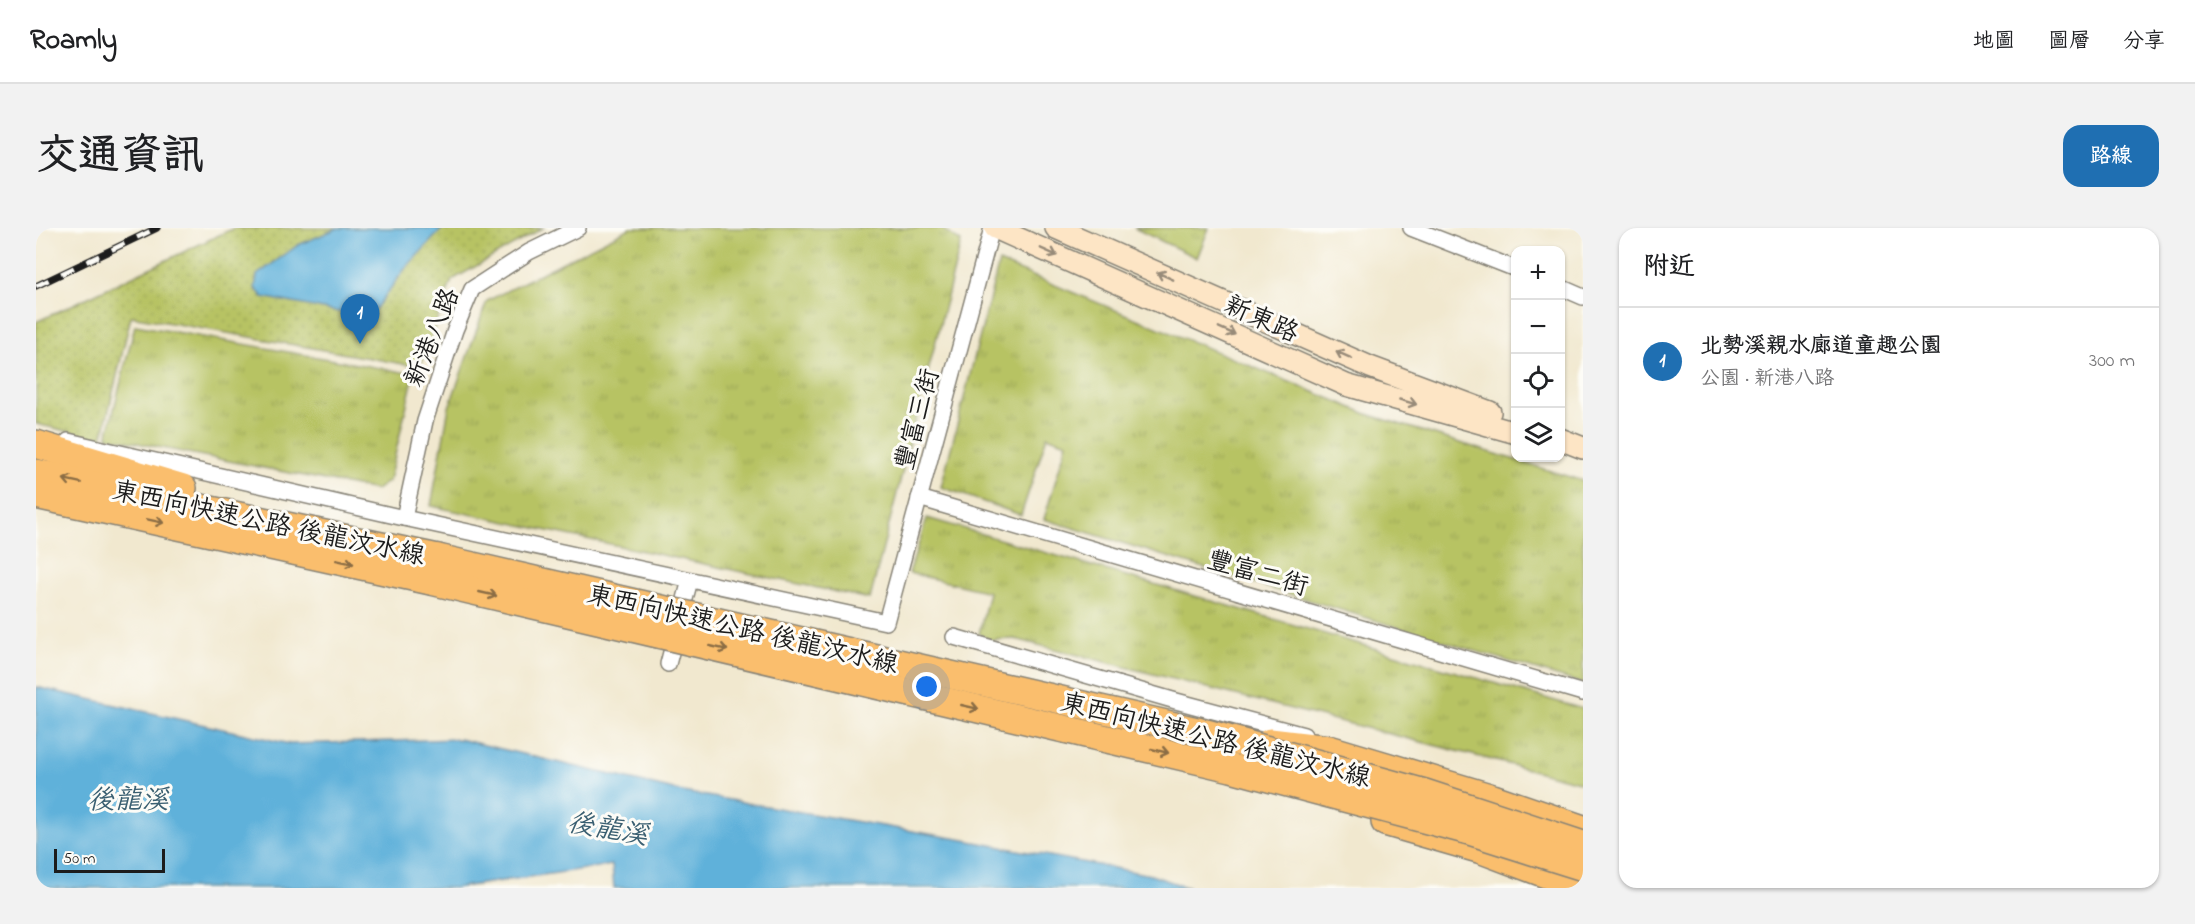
<!DOCTYPE html>
<html lang="zh-TW">
<head>
<meta charset="utf-8">
<style>
  :root { --surface:#fff; --page:#f2f2f2; --text:#202124; --muted:#757577; --line:#e0e0e0; --accent:#1f6fb2 }
  body { margin:0; font-family:"Indie Flower","LXGW WenKai TC",sans-serif; background:var(--page); color:var(--text) }
  .controls { position:absolute; right:18px; top:18px; display:grid; overflow:hidden; border-radius:12px; box-shadow:0 2px 4px #0004 }
  .controls button { width:54px; height:54px; display:grid; place-items:center; padding:0; border:0; border-bottom:2px solid var(--line); background:var(--surface); color:var(--text); font:30px sans-serif }
  .scale { position:absolute; left:18px; bottom:15px; width:111px; box-sizing:border-box; padding-left:6px; border:3px solid #1c1c1c; border-top:0; font-size:16px; line-height:21px; white-space:nowrap; color:#1c1c1c; -webkit-text-stroke:4px #fdfcf7; paint-order:stroke }
  .you { position:absolute; left:891px; top:459px; width:21px; height:21px; margin:-15px; border:4px solid #fff; border-radius:50%; background:#1a73e8; box-shadow:0 0 0 9px #1a73e833 }
  .badge { display:grid; place-items:center; width:39px; height:39px; border-radius:50%; background:var(--accent); color:#fff; font-size:20px; font-weight:700 }
  .pin { position:absolute; translate:-50% -50px; filter:drop-shadow(0 2px 3px #0008) }
  .pin::after { content:''; position:absolute; top:32px; width:21px; height:18px; background:inherit; clip-path:polygon(0 0,100% 0,50% 100%) }
  .list { margin:0; padding:0; list-style:none }
  h2 { display:flex; justify-content:space-between; align-items:center; height:78px; margin:0; padding:0 24px; font-size:26px }
  h2 small { font-size:20px; font-weight:400; color:var(--muted) }
  .list li { display:grid; grid-template-columns:39px 1fr auto; gap:18px; align-items:center; box-sizing:border-box; height:108px; padding:0 24px; border-top:2px solid var(--line) }
  .list b { display:block; font-size:22px; white-space:nowrap }
  .list p { margin:0; font-size:20px; white-space:nowrap; color:var(--muted) }
  .list em { font-size:20px; font-style:normal; color:var(--muted) }
  .icon { flex:none; width:33px; height:33px; fill:none; stroke:currentColor; stroke-width:2; stroke-linecap:round; stroke-linejoin:round }
  .map { position:relative; flex:none; width:1547px; height:660px; overflow:hidden; border-radius:18px }
  header { display:flex; align-items:center; gap:36px; box-sizing:border-box; height:84px; padding:0 30px; background:var(--surface); border-bottom:2px solid var(--line) }
  header strong { font-size:28px }
  nav { display:flex; gap:33px; margin-inline-start:auto; font-size:21px }
  .intro { display:flex; align-items:center; justify-content:space-between; box-sizing:border-box; height:144px; padding:0 36px }
  h1 { margin:0; font-size:42px }
  .button { padding:15px 27px; border-radius:18px; background:var(--accent); color:#fff; font-size:21px; font-weight:700 }
  main { display:flex; gap:36px; padding:0 36px }
  aside { flex:1; background:var(--surface); border-radius:18px; box-shadow:0 2px 4px #0004 }
  .map>svg:first-child { display:block }
  .grass { fill:url(#grass-tufts); stroke:#6a7040; stroke-width:1.5 }
  .park { fill:url(#park-dots); stroke:#6a7040; stroke-width:1.5 }
  .water { fill:#5fb1da; stroke:#3e667b; stroke-width:1.5 }
  .lines { fill:none; stroke-linecap:round; stroke-linejoin:round }
  .street-casing { stroke:#868276; stroke-width:18 }
  .secondary-casing { stroke:#868276; stroke-width:24 }
  .highway-casing { stroke:#868276; stroke-width:30 }
  .street { stroke:#fff; stroke-width:15 }
  .secondary { stroke:#fde5c5; stroke-width:21 }
  .highway { stroke:#fabe6d; stroke-width:27 }
  .rail-casing { stroke:#1c1c1c; stroke-width:7 }
  .rail { stroke:#fdfcf7; stroke-width:4.5; stroke-dasharray:14; stroke-linecap:butt }
  .highway-bridge-casing { stroke:#868276; stroke-width:30; stroke-linecap:butt }
  .highway-bridge { stroke:#fabe6d; stroke-width:27 }
  .oneway { stroke:#988b79 }
  .oneway2 { stroke:#8b6d44 }
  .labels { text-anchor:middle; stroke-width:6; stroke-linejoin:round; paint-order:stroke }
  .street-label { font-size:26px; fill:#1c1c1c; stroke:#fdfcf7 }
  .water-label { font-size:27px; font-style:italic; fill:#3a5f71; stroke:#fdfcf7 }
</style>
</head>
<body>
<header>
<strong>Roamly</strong>
<nav><a>地圖</a><a>圖層</a><a>分享</a></nav>
</header>
<div class="intro"><h1>交通資訊</h1><a class="button">路線</a></div>
<main>
<div class="map">
<svg width="1547" height="660" viewBox="0 0 1547 660">
  <defs>
    <pattern id="grass-tufts" width="24" height="20" patternUnits="userSpaceOnUse" patternTransform="scale(1.5)"><rect width="24" height="20" fill="#b7c364"/><path d="M3 7l-1-3M5 7V3M7 7l1-3M15 17l-1-3M17 17v-4M19 17l1-3" fill="none" stroke="#9da756"/></pattern>
    <pattern id="park-dots" width="8" height="8" patternUnits="userSpaceOnUse" patternTransform="scale(1.5)"><rect width="8" height="8" fill="#b7c364"/><path d="M2 2h.1M6 6h.1" fill="none" stroke="#9da756" stroke-width="1.8" stroke-linecap="round"/></pattern>
  </defs>
  <rect width="100%" height="100%" fill="#fdfcf7"/>
  <filter id="ink" filterUnits="userSpaceOnUse"><feTurbulence type="fractalNoise" baseFrequency=".0167" numOctaves="2"/><feDisplacementMap in="SourceGraphic" scale="12" xChannelSelector="R" yChannelSelector="G"/><feConvolveMatrix kernelMatrix="1 2 1 2 8 2 1 2 1" color-interpolation-filters="sRGB"/></filter>
  <filter id="wash" filterUnits="userSpaceOnUse"><feTurbulence type="fractalNoise" baseFrequency=".008" numOctaves="4" result="noise"/><feDisplacementMap in="SourceGraphic" scale="24" xChannelSelector="R" yChannelSelector="G"/><feGaussianBlur stdDeviation="1.35" result="paint"/><feColorMatrix in="noise" values="0 0 0 0 0 0 0 0 0 0 0 0 0 0 0 0 0 1.4 0 .05"/><feComposite in="paint" operator="in"/></filter>
  <g filter="url(#wash)">
    <rect width="100%" height="100%" fill="#f1e8cf"/>
    <g class="grass">
      <polygon points="594,0 905,0 925,14 834,371 395,278 413,179 451,73"/>
      <polygon points="1098,0 1173,0 1161,30"/>
      <polygon points="963,34 1331,186 1547,253 1547,456 1008,291 1031,215 1011,208 985,287 905,259"/>
      <polygon points="99,97 378,146 353,253 340,262 71,209"/>
      <polygon points="891,290 1547,481 1547,555 979,411 953,412 943,406 953,364 873,345"/>
    </g>
    <polygon class="park" points="198,0 507,0 416,52 384,139 95,88 66,211 0,196 0,94"/>
    <g class="water">
      <polygon points="302,0 407,0 368,42 333,90 227,69 219,60 221,47 262,17"/>
      <polygon points="0,459 254,516 423,511 647,564 923,611 1115,647 1153,660 578,660 576,637 418,660 0,660"/>
    </g>
  </g>
  <g filter="url(#ink)">
    <g class="lines">
      <g class="street-casing">
        <g id="street">
          <polyline points="1375,0 1480,41"/>
          <polyline points="1524,59 1547,69"/>
          <polyline points="32,213 368,290 850,394 956,0"/>
          <polyline points="883,270 1547,465"/>
          <polyline points="368,290 389,193 419,102 436,61 493,24 542,0"/>
          <polyline points="918,409 1140,473 1268,507"/>
          <polyline points="632,436 654,352"/>
        </g>
      </g>
      <g class="secondary-casing">
        <g id="secondary">
          <polyline points="959,0 1310,157 1480,205"/>
          <polyline points="1020,0 1334,139 1454,184"/>
          <polyline points="1524,211 1547,220"/>
        </g>
      </g>
      <g class="highway-casing">
        <g id="highway">
          <polyline points="0,216 147,260"/>
          <polyline points="0,245 402,330"/>
          <polyline points="0,267 395,353"/>
          <polyline points="1234,514 1293,521 1457,570 1547,601"/>
          <polyline points="1349,594 1446,622 1547,660"/>
        </g>
      </g>
      <use href="#street" class="street"/>
      <use href="#secondary" class="secondary"/>
      <use href="#highway" class="highway"/>
      <g class="rail-casing">
        <polyline id="rail" points="0,58 121,0"/>
      </g>
      <use href="#rail" class="rail"/>
      <g class="highway-bridge-casing">
        <g id="highway-bridge">
          <polyline points="402,330 1174,506 1389,565 1547,617"/>
          <polyline points="395,353 1195,540 1433,603 1547,639"/>
        </g>
      </g>
      <use href="#highway-bridge" class="highway-bridge"/>
    </g>
    <defs><path id="oneway-shaft" d="M-6 0H5M1.5-3L5.5 0L1.5 3" fill="none" stroke-width="1.6" stroke-linecap="round" stroke-linejoin="round" transform="scale(1.5)"/></defs>
    <g class="oneway">
      <use href="#oneway-shaft" transform="translate(1013 24) rotate(24)"/>
      <use href="#oneway-shaft" transform="translate(1129 48) rotate(-156)"/>
      <use href="#oneway-shaft" transform="translate(1191 103) rotate(24)"/>
      <use href="#oneway-shaft" transform="translate(1308 127) rotate(-156)"/>
      <use href="#oneway-shaft" transform="translate(1372 174) rotate(16)"/>
    </g>
    <g class="oneway2">
      <use href="#oneway-shaft" transform="translate(36 253) rotate(-168)"/>
      <use href="#oneway-shaft" transform="translate(119 293) rotate(12)"/>
      <use href="#oneway-shaft" transform="translate(309 334) rotate(12)"/>
      <use href="#oneway-shaft" transform="translate(452 366) rotate(13)"/>
      <use href="#oneway-shaft" transform="translate(683 420) rotate(13)"/>
      <use href="#oneway-shaft" transform="translate(934 479) rotate(13)"/>
      <use href="#oneway-shaft" transform="translate(1124 523) rotate(13)"/>
    </g>
  </g>
  <g class="labels">
    <g class="street-label">
      <text transform="translate(1226 90) rotate(24)" y="9">新東路</text>
      <text transform="translate(395 109) rotate(-68)" y="9">新港八路</text>
      <text transform="translate(880 191) rotate(-75)" y="9">豐富三街</text>
      <text transform="translate(233 294) rotate(12)" y="9">東西向快速公路 後龍汶水線</text>
      <text transform="translate(1222 344) rotate(16)" y="9">豐富二街</text>
      <text transform="translate(707 400) rotate(13)" y="9">東西向快速公路 後龍汶水線</text>
      <text transform="translate(1180 511) rotate(14)" y="9">東西向快速公路 後龍汶水線</text>
    </g>
    <g class="water-label">
      <text x="92" y="580">後龍溪</text>
      <text transform="translate(572 600) rotate(10)" y="9">後龍溪</text>
    </g>
  </g>
</svg>
<div class="controls">
<button>+</button>
<button>−</button>
<button><svg class="icon" aria-label="locate" viewBox="0 0 24 24"><circle cx="12" cy="12" r="6"/><path d="M12 2v4M12 18v4M2 12h4M18 12h4"/></svg></button>
<button><svg class="icon" aria-label="layers" viewBox="0 0 24 24"><path d="M12 4l9 5-9 5-9-5zM3 14l9 5 9-5"/></svg></button>
</div>
<div class="scale">50 m</div>
<div class="you"></div>
<div class="pin badge" style="left:324px;top:116px">1</div>
</div>
<aside>
<h2>附近<small></small></h2>
<ul class="list">
<li><span class="badge">1</span><div><b>北勢溪親水廊道童趣公園</b><p>公園 · 新港八路</p></div><em>300 m</em></li>
</ul>
</aside>
</main>
</body>
</html>
